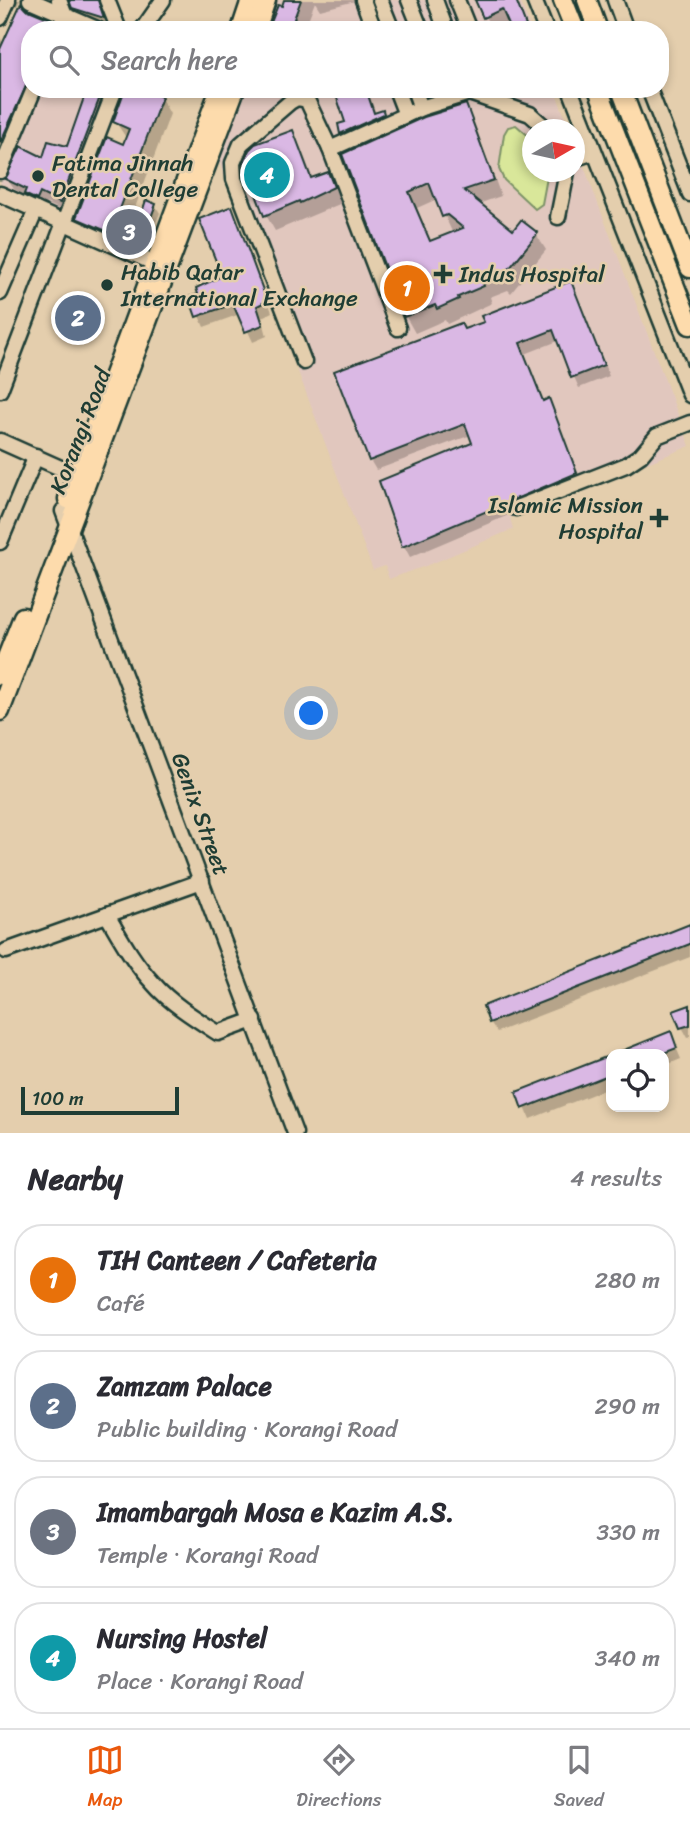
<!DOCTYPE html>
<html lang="en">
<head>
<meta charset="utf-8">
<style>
  :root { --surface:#fff; --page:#f7f7f7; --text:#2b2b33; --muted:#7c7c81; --line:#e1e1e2; --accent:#ea580c }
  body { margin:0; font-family:Sriracha,sans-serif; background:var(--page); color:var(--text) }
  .controls { position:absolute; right:21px; bottom:21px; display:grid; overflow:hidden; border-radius:14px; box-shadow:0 4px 10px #0003 }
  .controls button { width:63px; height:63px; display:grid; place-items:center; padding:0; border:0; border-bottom:2px solid var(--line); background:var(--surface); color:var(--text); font:35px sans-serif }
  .compass { position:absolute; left:522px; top:119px; width:63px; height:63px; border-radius:50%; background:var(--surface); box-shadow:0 4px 10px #0003; rotate:81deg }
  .scale { position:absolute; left:21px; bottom:18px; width:158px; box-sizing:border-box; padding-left:7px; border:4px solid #1f3d34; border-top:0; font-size:19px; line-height:24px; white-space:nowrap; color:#1f3d34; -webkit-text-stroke:5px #e4cead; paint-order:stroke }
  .you { position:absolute; left:312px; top:714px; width:24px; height:24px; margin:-18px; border:5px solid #fff; border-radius:50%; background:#1a73e8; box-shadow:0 0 0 10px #1a73e833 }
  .badge { display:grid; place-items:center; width:46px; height:46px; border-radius:50%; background:var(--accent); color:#fff; font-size:23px; font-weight:700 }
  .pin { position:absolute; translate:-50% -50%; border:4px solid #fff; box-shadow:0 2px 7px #0006 }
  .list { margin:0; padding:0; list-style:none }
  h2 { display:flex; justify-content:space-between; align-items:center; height:91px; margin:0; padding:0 28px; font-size:30px }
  h2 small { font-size:23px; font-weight:400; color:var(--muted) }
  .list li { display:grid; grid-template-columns:46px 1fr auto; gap:21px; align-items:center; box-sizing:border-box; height:112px; margin:0 14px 14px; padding:0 14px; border:2px solid var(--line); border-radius:28px }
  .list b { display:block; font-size:26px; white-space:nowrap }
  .list p { margin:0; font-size:23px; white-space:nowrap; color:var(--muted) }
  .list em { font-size:23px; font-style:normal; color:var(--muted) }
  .icon { flex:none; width:38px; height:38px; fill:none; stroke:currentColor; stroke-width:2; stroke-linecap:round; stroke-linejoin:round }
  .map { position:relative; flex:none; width:690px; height:1133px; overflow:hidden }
  .search { position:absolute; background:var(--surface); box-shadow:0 4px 10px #0003; left:21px; right:21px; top:21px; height:77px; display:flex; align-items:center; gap:18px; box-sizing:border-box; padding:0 24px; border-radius:28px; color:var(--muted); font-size:26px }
  .sheet { height:595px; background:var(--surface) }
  nav { display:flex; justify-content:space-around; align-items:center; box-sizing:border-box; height:98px; border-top:2px solid var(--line); background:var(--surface); font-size:19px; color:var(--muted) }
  nav a { display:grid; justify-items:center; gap:4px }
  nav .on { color:var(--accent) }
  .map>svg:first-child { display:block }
  .built { fill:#e1c7be }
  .green { fill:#d9e79a; stroke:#7c9267; stroke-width:2 }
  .shadow { fill:#0003; fill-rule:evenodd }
  .building { fill:#dab8e4; stroke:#1f3d34; stroke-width:2; fill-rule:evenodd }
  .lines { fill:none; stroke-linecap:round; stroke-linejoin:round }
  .minor-casing { stroke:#1f3d34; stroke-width:19 }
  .major-casing { stroke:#1f3d34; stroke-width:23 }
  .minor { stroke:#e4cead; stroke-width:14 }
  .major { stroke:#fddbac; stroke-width:18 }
  .poi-dot { fill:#1f3d34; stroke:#e4cead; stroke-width:2.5 }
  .labels { text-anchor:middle; stroke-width:5; stroke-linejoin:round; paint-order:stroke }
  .poi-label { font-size:23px; fill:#1f3d34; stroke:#e4cead; text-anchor:start }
  .street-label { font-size:23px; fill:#1f3d34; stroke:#e4cead }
</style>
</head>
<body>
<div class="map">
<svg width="690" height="1133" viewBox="0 0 690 1133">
  <rect width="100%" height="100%" fill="#e4cead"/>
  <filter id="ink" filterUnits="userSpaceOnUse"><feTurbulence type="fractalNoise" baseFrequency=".0143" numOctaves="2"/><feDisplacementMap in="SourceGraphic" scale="14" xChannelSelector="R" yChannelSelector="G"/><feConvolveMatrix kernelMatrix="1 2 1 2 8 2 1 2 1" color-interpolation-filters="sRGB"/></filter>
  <g filter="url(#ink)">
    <g class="built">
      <polygon points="278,0 520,0 531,30 266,30"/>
      <polygon points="43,89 105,89 59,212 0,183"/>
      <polygon points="243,89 554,89 570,129 532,130 532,172 574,172 575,143 690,446 510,518 513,529 431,564 389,579 385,566 373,570 217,157"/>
    </g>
    <polygon class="green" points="516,125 532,139 532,172 548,172 542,204 535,209 504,180 499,169 504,134 508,127"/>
    <g class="shadow">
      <polygon points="0,0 20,0 17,6 12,7 7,12 0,29"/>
      <polygon points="70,0 105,0 109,9 105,16 110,30 83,23"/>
      <polygon points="286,0 354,0 355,1 320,10 315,2 306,25 270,30"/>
      <polygon points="477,0 517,0 529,30 513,30 511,26 492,30"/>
      <polygon points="25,10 51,22 56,30 30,30 30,89 0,176 0,36 2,42 5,44"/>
      <polygon points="89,89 112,89 66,212 46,203 43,210 32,205 27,196 14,189 7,179 68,148"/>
      <polygon points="125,89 159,89 156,96 161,98 170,114 120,248 87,234 78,217 127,139 115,121"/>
      <polygon points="336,89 367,89 376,114 382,112 388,123 348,143 342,133 347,123"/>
      <polygon points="488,89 539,89 538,95 517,91 516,95"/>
      <path d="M465,106L474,122L501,196L478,204L514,233L536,234L546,250L511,293L508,290L490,297L492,303L447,324L445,320L415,333L406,317L344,155ZM437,199L453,234L431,242L417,208Z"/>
      <polygon points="292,132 301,148 313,179 327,174 342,203 275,231 266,215"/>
      <polygon points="155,205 160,213 144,253 138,250 133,242"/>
      <polygon points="231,208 237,219 272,312 262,317 267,336 253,342 240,314 204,327 191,298 224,277"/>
      <polygon points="570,283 609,376 579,388 558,341 525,354 544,402 548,401 554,411 581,484 410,557 404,546 474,444 471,435 376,470 370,460 464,331"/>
      <polygon points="690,926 690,957 497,1032 490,1022"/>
      <polygon points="690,1007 690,1037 688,1038 682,1027"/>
      <polygon points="670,1033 681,1059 664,1066 664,1054 617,1054"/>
      <polygon points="611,1056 611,1087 530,1119 519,1093"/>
    </g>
    <g class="building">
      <polygon points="69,0 98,0 104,18 72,8"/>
      <polygon points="284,0 301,0 294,19 321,30 268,30 278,5 282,6"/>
      <polygon points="475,0 516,0 526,26 511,30 502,9 483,18"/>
      <polygon points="21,3 26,9 53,20 50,30 30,30 30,78 0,143 0,49"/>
      <polygon points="87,89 103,89 60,203 40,193 37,200 24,194 26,189 5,179 21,146 43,157 48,141 67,146"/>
      <polygon points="125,89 144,89 162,97 111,233 76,218 107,137 123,144 129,129 113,122"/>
      <polygon points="334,89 366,89 374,113 383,110 384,114 340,134 338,124 345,122"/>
      <path d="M466,104L494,180L464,190L513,230L521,220L538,233L501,279L498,275L482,281L484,286L458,297L459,299L437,309L435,305L404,317L342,154L424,117ZM429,183L442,217L447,215L463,228L430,241L409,192Z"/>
      <polygon points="293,130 311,178 328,172 334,187 300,203 299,201 264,216 244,162 249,150 255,144"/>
      <polygon points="146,200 156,204 140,246 132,242"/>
      <polygon points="232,206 267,301 257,306 263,325 245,332 233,304 196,317 189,297 198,294 196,288 222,276 199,219"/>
      <polygon points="571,281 604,365 571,378 553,330 520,343 543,401 549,398 577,473 402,547 379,481 472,443 465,424 369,461 334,371 461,323 464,329 484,322 481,316"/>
      <polygon points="690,924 690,944 489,1023 483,1006"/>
      <polygon points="690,1005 690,1025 680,1028 673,1011"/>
      <polygon points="671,1031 677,1048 661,1054 614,1054"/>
      <polygon points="611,1055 611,1074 522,1109 516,1092"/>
    </g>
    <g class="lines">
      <g class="minor-casing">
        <g id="minor">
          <polyline points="30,0 99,30"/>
          <polyline points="59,0 65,16 59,30"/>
          <polyline points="107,0 119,30"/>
          <polyline points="363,0 374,30"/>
          <polyline points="380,0 392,30"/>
          <polyline points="409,0 421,30"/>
          <polyline points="435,0 446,30"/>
          <polyline points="457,0 469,30"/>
          <polyline points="534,0 546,30"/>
          <polyline points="615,0 626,30"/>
          <polyline points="0,18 8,0"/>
          <polyline points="142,30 163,0"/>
          <polyline points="396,89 406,115"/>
          <polyline points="414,89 421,108"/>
          <polyline points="570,89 690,395"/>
          <polyline points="649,89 690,194"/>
          <polyline points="574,141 588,135"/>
          <polyline points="330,149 398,328"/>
          <polyline points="574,154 579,157 594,152"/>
          <polyline points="0,171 34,89"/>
          <polyline points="0,194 165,268"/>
          <polyline points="558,217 567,172"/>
          <polyline points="0,293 36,210"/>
          <polyline points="304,362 234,179 233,163 241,144 290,102 297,98 307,100 330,149 421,108 469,93 530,114 548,130"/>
          <polyline points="0,390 115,89"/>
          <polyline points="0,441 85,479"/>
          <polyline points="516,508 626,465 641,455 657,436 690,423"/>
          <polyline points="63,511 295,1133"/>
          <polyline points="0,542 36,456"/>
          <path d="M107,915C121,939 134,963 153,983C170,1003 196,1019 218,1033L254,1020"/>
          <polyline points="6,951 202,881"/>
        </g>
      </g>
      <g class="major-casing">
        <g id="major">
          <polyline points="563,0 575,30"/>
          <polyline points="587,0 598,30"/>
          <polyline points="241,30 251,0"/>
          <polyline points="256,30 266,0"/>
          <polyline points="598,89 690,325"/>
          <polyline points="621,89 690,268"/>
          <polyline points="68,499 220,89"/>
          <polyline points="0,675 23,617"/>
          <polyline points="0,711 235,89"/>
        </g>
      </g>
      <use href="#minor" class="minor"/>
      <use href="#major" class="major"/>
    </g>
  </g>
  <g class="poi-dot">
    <circle cx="38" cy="176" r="7"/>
    <path d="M439.5 263.5h7v7h7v7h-7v7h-7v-7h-7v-7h7z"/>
    <circle cx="107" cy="285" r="7"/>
    <path d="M655.5 507.5h7v7h7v7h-7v7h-7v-7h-7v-7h7z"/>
  </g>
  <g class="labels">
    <g class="poi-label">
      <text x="52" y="171">Fatima Jinnah<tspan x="52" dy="26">Dental College</tspan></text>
      <text x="121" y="280">Habib Qatar<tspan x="121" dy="26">International Exchange</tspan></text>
      <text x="459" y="282">Indus Hospital</text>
      <text x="643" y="513" text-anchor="end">Islamic Mission<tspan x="643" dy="26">Hospital</tspan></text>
    </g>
    <g class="street-label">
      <text transform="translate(80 431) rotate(-69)" y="8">Korangi Road</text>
      <text transform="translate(201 814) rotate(70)" y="8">Genix Street</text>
    </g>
  </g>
</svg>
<div class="controls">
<button><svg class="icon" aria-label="locate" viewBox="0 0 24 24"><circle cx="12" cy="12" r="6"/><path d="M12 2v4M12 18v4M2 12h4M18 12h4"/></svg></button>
</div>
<svg class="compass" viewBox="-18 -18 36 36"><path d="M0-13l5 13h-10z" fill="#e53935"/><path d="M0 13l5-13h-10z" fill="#7c7c81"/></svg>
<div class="scale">100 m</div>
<div class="you"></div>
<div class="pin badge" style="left:407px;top:288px;background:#e8710a">1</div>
<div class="pin badge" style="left:78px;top:318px;background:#5c6f8a">2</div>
<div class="pin badge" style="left:129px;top:232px;background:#6b7280">3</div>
<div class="pin badge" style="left:267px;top:175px;background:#0f9aa8">4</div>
<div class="search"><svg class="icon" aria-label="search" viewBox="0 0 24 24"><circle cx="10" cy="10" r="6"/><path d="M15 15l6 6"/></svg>Search here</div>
</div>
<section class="sheet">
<h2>Nearby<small>4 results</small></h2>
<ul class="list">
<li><span class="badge" style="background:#e8710a">1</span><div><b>TIH Canteen / Cafeteria</b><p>Café</p></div><em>280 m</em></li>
<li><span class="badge" style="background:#5c6f8a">2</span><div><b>Zamzam Palace</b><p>Public building · Korangi Road</p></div><em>290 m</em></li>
<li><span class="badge" style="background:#6b7280">3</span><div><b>Imambargah Mosa e Kazim A.S.</b><p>Temple · Korangi Road</p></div><em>330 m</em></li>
<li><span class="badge" style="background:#0f9aa8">4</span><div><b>Nursing Hostel</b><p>Place · Korangi Road</p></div><em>340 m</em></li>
</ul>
</section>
<nav>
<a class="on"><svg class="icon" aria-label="map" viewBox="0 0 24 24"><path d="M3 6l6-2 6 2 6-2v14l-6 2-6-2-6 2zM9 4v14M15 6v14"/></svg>Map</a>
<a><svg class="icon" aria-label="directions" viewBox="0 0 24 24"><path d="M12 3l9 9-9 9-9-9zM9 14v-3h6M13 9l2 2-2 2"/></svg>Directions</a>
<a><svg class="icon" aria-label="saved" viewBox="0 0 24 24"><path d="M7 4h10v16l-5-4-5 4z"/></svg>Saved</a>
</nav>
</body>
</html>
